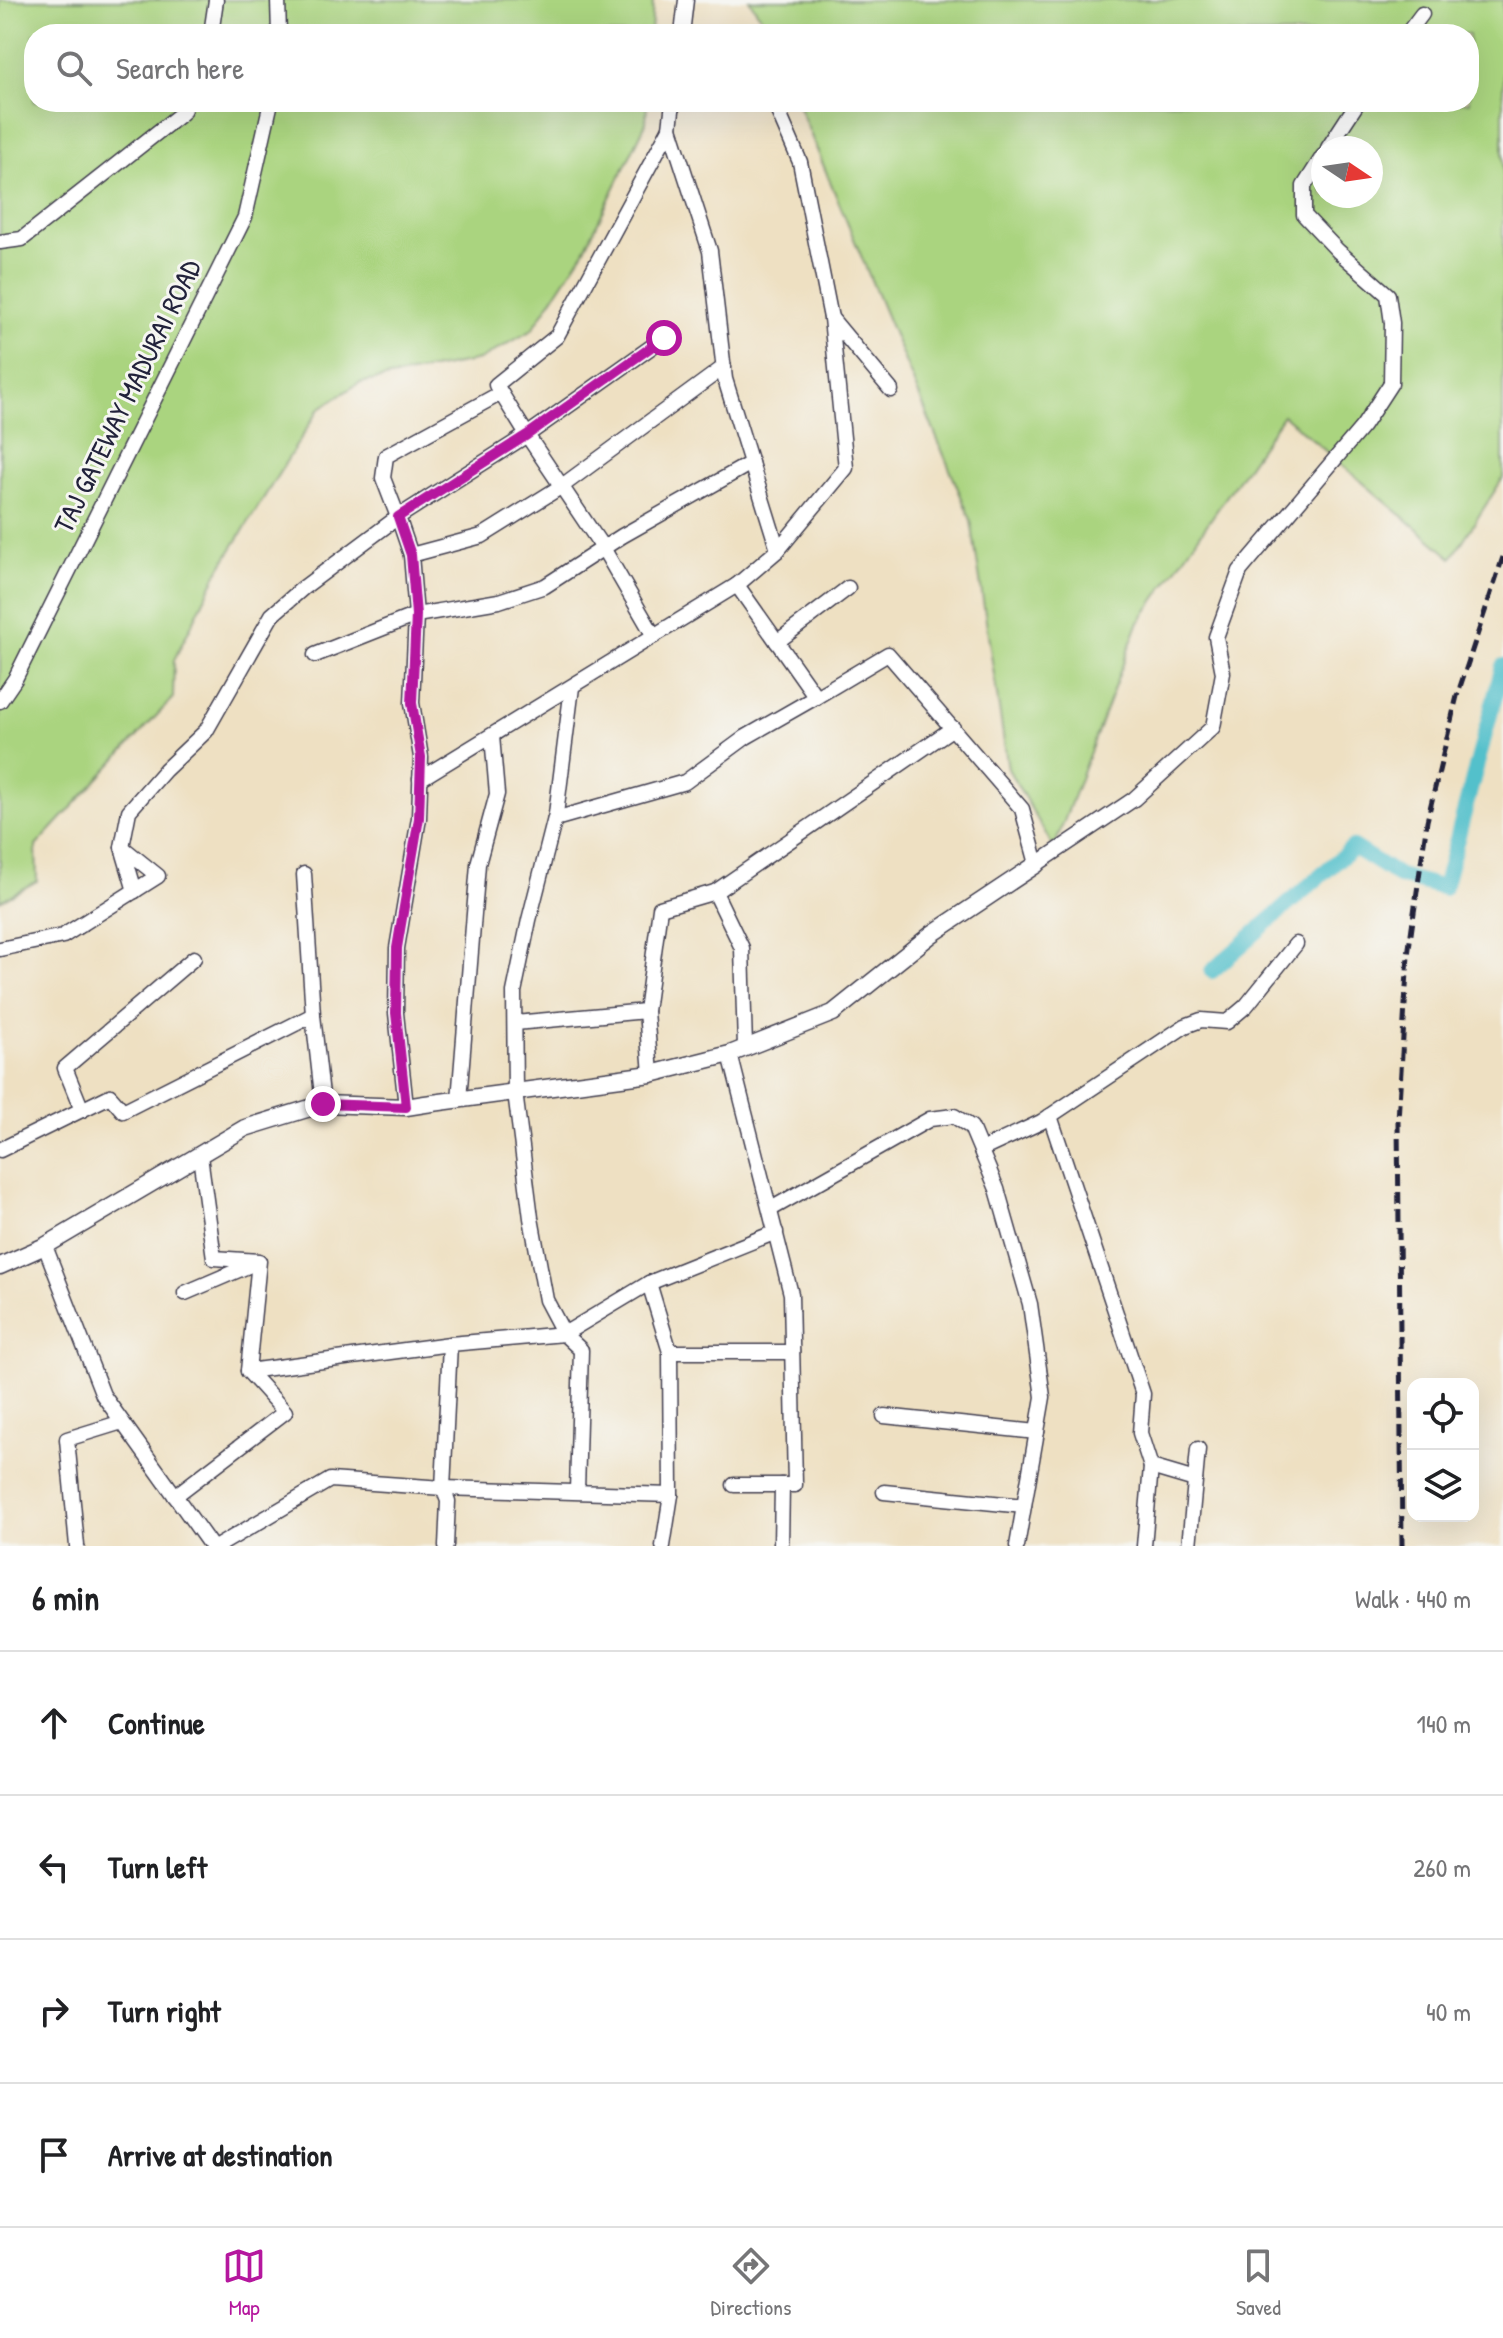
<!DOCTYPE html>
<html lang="en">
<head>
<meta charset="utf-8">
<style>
  :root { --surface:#fff; --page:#f6f6f6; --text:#202124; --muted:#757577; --line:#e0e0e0; --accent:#b5179e }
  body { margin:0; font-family:"Patrick Hand",sans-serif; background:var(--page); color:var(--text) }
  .controls { position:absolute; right:24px; bottom:24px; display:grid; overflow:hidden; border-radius:16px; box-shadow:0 8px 32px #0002 }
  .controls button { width:72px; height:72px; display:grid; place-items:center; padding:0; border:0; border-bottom:2px solid var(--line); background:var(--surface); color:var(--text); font:40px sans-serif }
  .compass { position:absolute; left:1311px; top:136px; width:72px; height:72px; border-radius:50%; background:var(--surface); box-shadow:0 8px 32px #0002; rotate:103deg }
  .stop { position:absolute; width:24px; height:24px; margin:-18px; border:6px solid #b5179e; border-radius:50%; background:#fff }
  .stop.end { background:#b5179e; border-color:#fff; box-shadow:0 2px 8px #0008 }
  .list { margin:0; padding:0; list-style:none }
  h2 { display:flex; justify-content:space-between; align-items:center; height:104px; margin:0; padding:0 32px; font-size:34px }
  h2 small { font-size:26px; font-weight:400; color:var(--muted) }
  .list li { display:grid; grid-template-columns:52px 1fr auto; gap:24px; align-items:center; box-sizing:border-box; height:144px; padding:0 32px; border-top:2px solid var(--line) }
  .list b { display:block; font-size:30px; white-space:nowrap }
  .list em { font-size:26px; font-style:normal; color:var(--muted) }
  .icon { flex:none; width:44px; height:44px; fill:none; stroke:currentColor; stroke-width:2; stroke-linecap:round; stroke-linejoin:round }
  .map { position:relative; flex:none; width:1503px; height:1546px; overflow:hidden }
  .search { position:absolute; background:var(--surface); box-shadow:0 8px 32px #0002; left:24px; right:24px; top:24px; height:88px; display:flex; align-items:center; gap:20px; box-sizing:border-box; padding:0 28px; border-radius:32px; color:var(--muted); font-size:30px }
  .sheet { height:680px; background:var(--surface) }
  nav { display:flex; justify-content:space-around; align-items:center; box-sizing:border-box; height:112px; border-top:2px solid var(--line); background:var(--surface); font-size:22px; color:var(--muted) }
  nav a { display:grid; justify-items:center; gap:4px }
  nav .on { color:var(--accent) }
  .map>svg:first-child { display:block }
  .green { fill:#aad47f; stroke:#667b5d; stroke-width:2; fill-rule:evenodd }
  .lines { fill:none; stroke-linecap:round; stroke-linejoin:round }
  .canal { stroke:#53c0cb; stroke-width:16 }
  .minor-casing { stroke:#413e4f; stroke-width:17 }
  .tertiary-casing { stroke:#413e4f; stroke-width:19 }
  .minor { stroke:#fff; stroke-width:14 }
  .tertiary { stroke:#fff; stroke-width:16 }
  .rail { stroke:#22223b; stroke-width:5; stroke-dasharray:12 6; stroke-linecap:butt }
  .route { stroke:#b5179e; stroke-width:10 }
  .labels { text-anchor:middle; stroke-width:6; stroke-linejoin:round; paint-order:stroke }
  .street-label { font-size:28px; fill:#22223b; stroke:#f6f6f2 }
</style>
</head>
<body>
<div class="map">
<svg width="1503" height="1546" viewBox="0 0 1503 1546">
  <rect width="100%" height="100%" fill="#f6f6f2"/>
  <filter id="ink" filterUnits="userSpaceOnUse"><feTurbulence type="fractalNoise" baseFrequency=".0125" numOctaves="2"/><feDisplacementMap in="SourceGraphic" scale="16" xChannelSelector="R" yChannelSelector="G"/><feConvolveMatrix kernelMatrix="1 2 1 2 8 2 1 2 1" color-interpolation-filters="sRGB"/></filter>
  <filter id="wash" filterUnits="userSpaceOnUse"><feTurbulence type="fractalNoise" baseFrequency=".006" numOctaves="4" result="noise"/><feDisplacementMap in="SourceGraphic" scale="32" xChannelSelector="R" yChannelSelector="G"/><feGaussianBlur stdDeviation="1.8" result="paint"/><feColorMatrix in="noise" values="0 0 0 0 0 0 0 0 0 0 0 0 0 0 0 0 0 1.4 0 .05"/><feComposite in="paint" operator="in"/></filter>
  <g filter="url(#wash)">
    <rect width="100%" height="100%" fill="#eee0c2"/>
    <g class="green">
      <polygon points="0,0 653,0 651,34 34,34 34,102 647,102 646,123 584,251 532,330 479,360 359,383 319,409 220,568 174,660 173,698 36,846 37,881 0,901"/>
      <path d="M749,0H1503V478L1452,558L1283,415L1138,624L1054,848L1008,769L971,520L797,102H1469V34H768L761,17ZM1323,148H1371V196H1323Z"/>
    </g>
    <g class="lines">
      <polyline class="canal" points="1212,971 1353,847 1399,876 1444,888 1503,666"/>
    </g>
  </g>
  <g filter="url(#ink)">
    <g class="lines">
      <g class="minor-casing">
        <g id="minor">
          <polyline points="278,0 279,34"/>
          <polyline points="211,34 216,0"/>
          <polyline points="682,34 686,0"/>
          <polyline points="1407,34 1422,14"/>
          <polyline points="774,102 800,162 831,318 846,468 778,550"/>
          <polyline points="670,128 673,102"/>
          <polyline points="1328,148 1358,102"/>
          <polyline points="0,242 22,239 182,113 187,102"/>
          <polyline points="831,318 891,390"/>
          <polyline points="411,555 482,536 562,486 724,367"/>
          <polyline points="654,636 603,548 527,435 664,338"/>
          <polyline points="777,642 848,588"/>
          <polyline points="315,655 416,615 499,601 545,586 622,536 751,463"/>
          <polyline points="572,687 556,814 529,920 514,992 515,1092 531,1218 546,1300 564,1334 581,1350 577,1491"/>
          <polyline points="0,701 15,679 245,217 271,102"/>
          <polyline points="420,779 737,585"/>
          <polyline points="555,819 685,782 746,737 816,697"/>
          <polyline points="304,874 313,1015"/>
          <polyline points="135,891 122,847 129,811 165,770 206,731 272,615 303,588 398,517 383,478 386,456 501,393"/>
          <polyline points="715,892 953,728"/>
          <polyline points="0,949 63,936 158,876 122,847"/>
          <polyline points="646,1011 660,908 715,892 742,948 745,1047"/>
          <polyline points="515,1023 646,1011 651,1074"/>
          <polyline points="730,1054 791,1294 795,1485 734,1485"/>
          <polyline points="459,1100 478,864 497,794 492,736"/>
          <polyline points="406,1107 396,1013 397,948 419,818 421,757 412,703 416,615 411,555 398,517 527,435 496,385 557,336 670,128 710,251 725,379 778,550 737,585 816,697 888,654 1022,809 1037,864 1134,799 1213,727 1223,673 1216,637 1240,571 1363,426 1391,383 1392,323 1388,295 1338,251 1304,215 1304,186 1323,156"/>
          <polyline points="82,1110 65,1068 194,958"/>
          <polyline points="1050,1116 1143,1394 1140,1433 1151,1467 1195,1480"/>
          <polyline points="0,1150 110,1096 123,1111 313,1015 323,1104"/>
          <polyline points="981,1150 1041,1122 1185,1026 1201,1020 1227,1022 1246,1006 1296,944"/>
          <polyline points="200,1156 214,1258 259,1261 248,1371 450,1344"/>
          <polyline points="771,1209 930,1119 954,1116 971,1127 997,1189 1030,1304 1043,1397 1017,1546"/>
          <polyline points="45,1246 103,1395 211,1546"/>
          <polyline points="185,1293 255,1263"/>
          <polyline points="670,1352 792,1352"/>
          <polyline points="884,1416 1037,1432"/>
          <polyline points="884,1492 1024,1506"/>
          <polyline points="175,1496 285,1412 248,1371"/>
          <polyline points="77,1546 67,1439 122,1422"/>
          <polyline points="218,1546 330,1480 443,1488 671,1495 670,1352 649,1283"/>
          <polyline points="446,1546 448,1501 443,1488 450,1344 564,1334 649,1283 776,1232"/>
          <polyline points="663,1546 671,1495"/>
          <polyline points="781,1546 782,1485"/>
          <polyline points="1144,1546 1151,1467"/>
          <polyline points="1189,1546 1198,1449"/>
        </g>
      </g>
      <g class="tertiary-casing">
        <polyline id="tertiary" points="0,1266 45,1246 245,1128 323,1104 406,1107 425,1104 651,1074 730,1054 833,1013 932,934 1037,864"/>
      </g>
      <use href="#minor" class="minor"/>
      <use href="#tertiary" class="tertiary"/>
      <polyline class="rail" points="1402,1546 1398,1120 1408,955 1427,821 1457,696 1503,557"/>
    </g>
  </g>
  <g class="lines" filter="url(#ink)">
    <polyline class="route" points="323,1104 406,1107 396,1013 397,948 419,818 421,757 412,703 416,615 411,555 398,517 527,435 664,338"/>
  </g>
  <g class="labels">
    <g class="street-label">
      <text transform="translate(127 396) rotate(-64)" y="10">TAJ GATEWAY MADURAI ROAD</text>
    </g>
  </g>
</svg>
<div class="controls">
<button><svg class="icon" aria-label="locate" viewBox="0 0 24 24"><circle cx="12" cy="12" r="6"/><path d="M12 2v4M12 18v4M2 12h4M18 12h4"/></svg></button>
<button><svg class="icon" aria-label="layers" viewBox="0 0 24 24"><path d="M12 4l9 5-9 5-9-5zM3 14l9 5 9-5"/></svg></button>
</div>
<svg class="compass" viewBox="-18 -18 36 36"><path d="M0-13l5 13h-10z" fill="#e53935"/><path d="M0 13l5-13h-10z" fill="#757577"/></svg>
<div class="stop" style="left:664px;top:338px"></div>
<div class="stop end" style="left:323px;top:1104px"></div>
<div class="search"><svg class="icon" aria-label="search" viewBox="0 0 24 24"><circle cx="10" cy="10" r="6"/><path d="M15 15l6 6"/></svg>Search here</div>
</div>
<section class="sheet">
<h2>6 min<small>Walk · 440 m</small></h2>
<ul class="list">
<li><svg class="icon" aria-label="ahead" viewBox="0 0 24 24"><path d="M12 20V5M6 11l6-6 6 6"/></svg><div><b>Continue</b></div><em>140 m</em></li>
<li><svg class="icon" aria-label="left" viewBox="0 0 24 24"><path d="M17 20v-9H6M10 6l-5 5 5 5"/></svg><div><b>Turn left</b></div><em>260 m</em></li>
<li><svg class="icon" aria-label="right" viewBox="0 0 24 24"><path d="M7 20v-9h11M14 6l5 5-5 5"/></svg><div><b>Turn right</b></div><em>40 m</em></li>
<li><svg class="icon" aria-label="arrive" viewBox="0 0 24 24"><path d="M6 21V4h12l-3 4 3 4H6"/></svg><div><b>Arrive at destination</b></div></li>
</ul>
</section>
<nav>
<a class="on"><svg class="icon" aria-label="map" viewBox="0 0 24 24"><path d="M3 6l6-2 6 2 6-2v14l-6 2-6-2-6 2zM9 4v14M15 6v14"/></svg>Map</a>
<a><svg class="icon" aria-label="directions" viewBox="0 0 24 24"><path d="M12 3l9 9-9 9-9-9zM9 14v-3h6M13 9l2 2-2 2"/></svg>Directions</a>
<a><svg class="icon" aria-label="saved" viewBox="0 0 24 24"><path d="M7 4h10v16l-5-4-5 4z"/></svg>Saved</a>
</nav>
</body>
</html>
